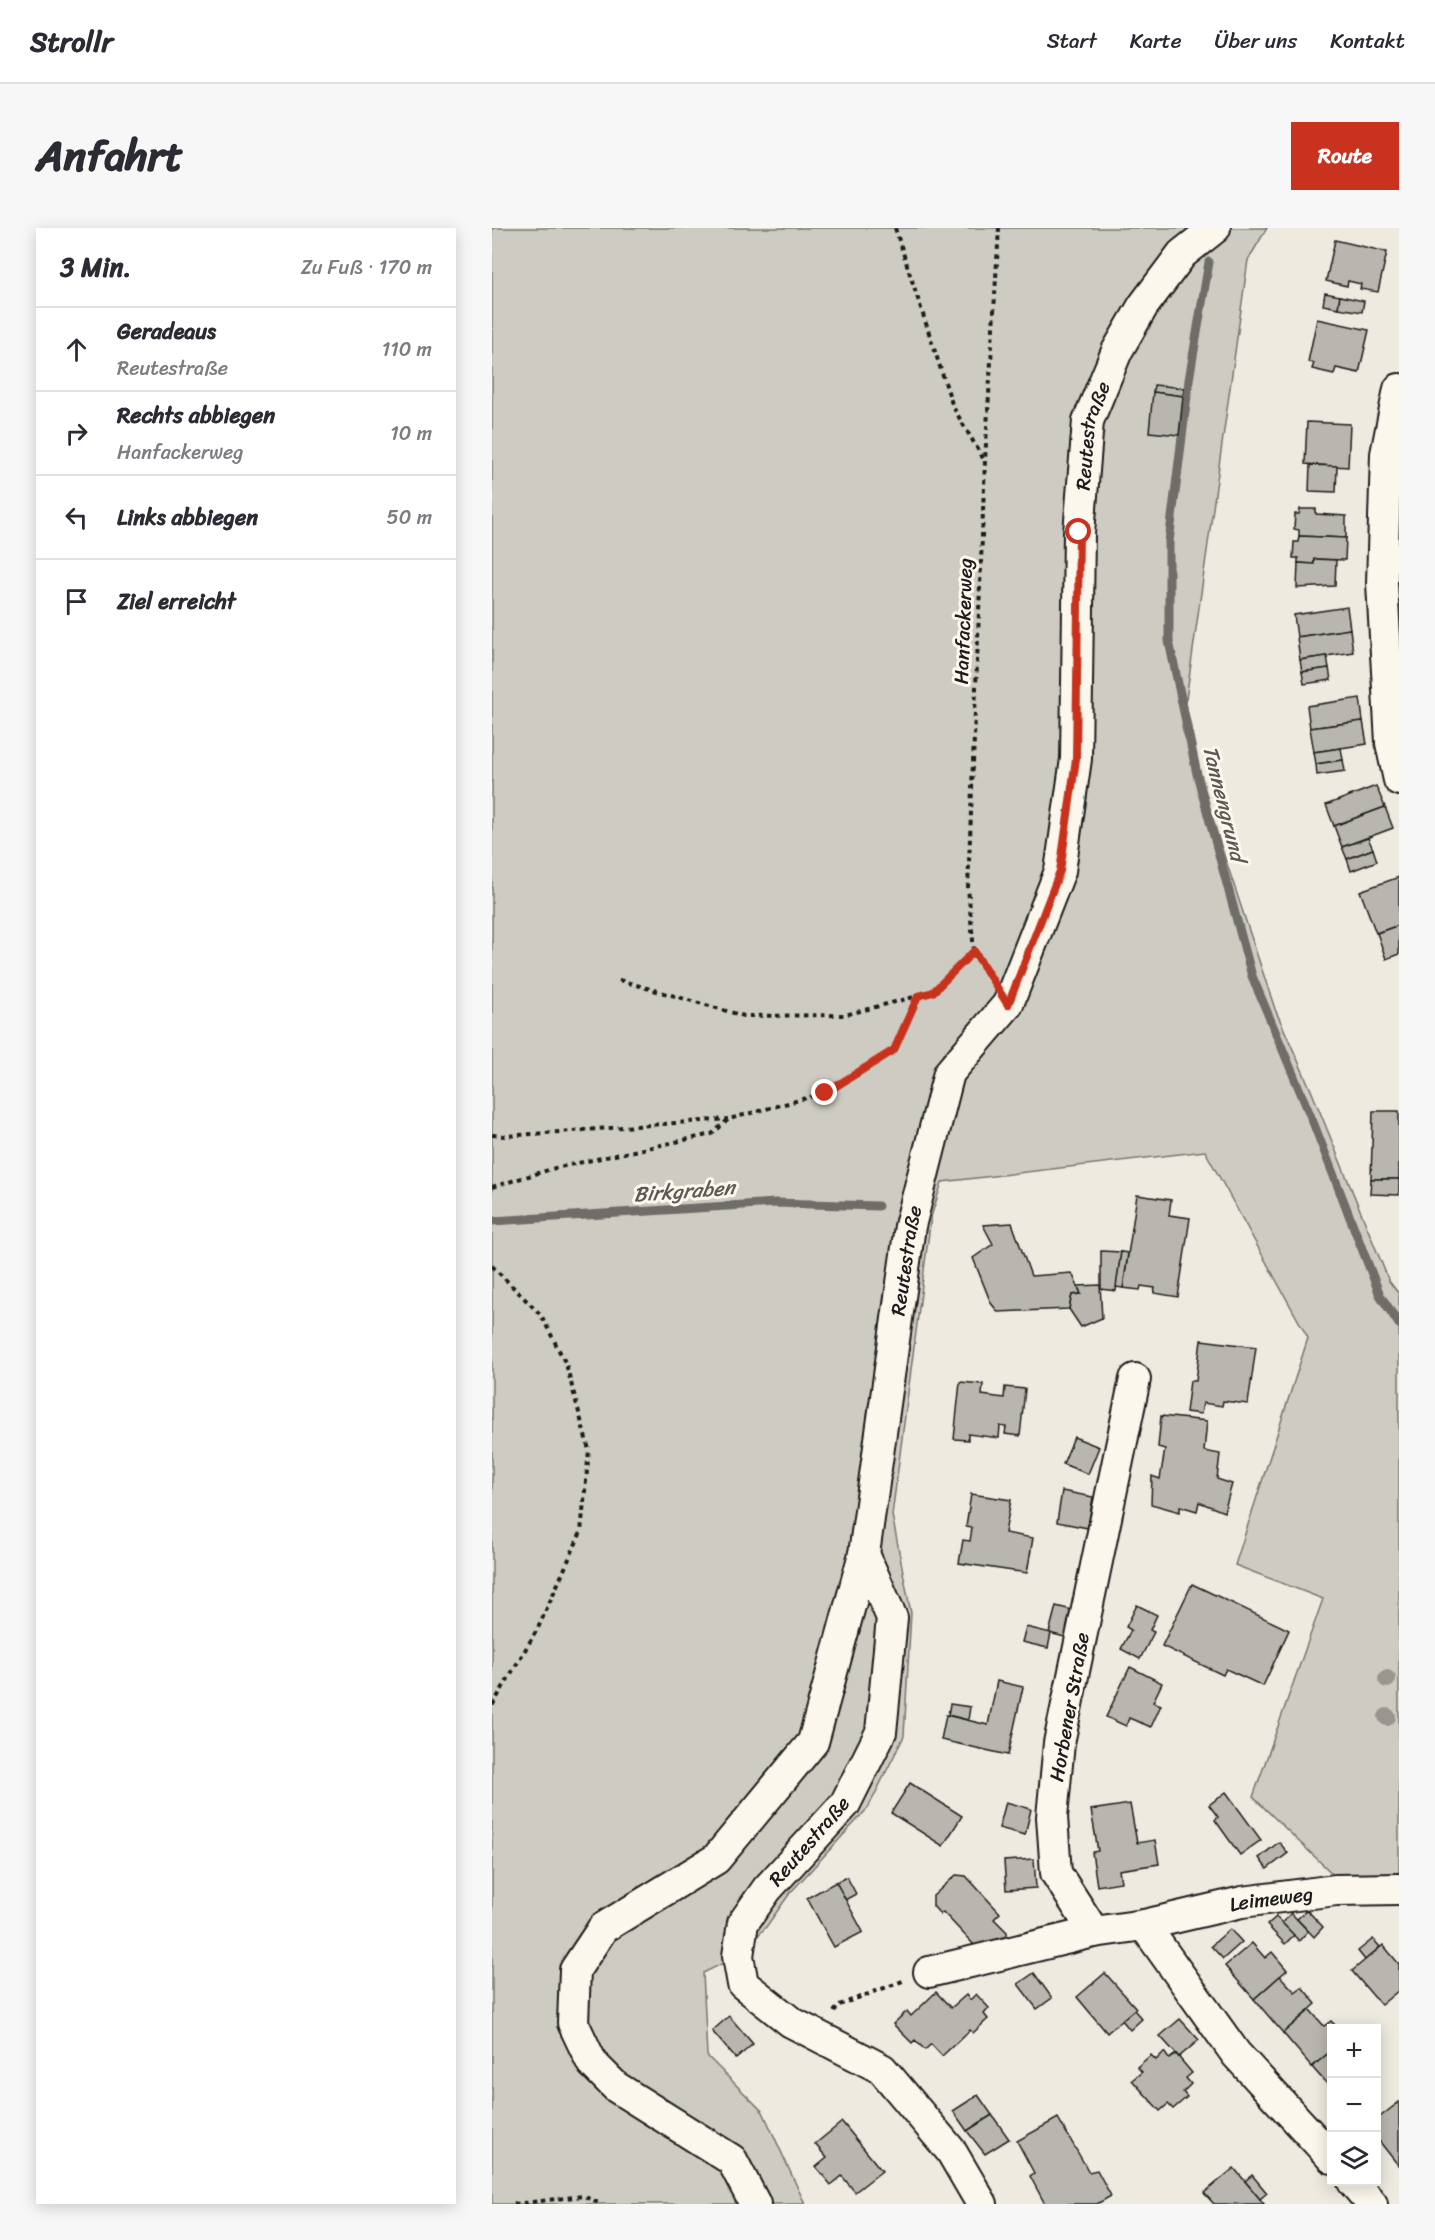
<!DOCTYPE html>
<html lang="de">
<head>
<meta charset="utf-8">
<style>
  :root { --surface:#fff; --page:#f7f7f7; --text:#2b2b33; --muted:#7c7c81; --line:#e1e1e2; --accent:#c8321e }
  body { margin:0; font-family:Sriracha,sans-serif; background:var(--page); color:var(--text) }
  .controls { position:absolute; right:18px; bottom:18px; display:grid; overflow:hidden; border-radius:0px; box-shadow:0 3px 15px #0003 }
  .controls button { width:54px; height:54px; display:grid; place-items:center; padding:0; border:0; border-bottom:2px solid var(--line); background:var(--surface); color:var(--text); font:30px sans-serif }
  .stop { position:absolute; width:18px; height:18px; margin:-14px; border:4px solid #c8321e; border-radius:50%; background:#fff }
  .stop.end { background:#c8321e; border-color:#fff; box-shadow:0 2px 6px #0008 }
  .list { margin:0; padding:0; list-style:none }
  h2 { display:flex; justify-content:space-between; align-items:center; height:78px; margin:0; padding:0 24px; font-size:26px }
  h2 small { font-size:20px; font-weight:400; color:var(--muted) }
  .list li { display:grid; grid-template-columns:39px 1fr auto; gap:18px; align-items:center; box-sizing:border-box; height:84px; padding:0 24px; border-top:2px solid var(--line) }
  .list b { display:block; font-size:22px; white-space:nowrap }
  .list p { margin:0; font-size:20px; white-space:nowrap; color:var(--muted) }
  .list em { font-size:20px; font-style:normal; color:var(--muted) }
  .icon { flex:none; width:33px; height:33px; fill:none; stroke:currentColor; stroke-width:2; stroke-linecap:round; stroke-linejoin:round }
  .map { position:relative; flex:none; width:907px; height:1976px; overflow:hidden; border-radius:0px }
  header { display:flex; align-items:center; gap:36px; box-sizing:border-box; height:84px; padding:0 30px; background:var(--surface); border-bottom:2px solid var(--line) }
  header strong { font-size:28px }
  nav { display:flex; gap:33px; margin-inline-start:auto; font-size:21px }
  .intro { display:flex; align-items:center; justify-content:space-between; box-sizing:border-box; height:144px; padding:0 36px }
  h1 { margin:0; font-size:42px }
  .button { padding:15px 27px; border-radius:0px; background:var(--accent); color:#fff; font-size:21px; font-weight:700 }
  main { display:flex; gap:36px; padding:0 36px }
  aside { flex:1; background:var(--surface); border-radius:0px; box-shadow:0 3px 15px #0003 }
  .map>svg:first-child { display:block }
  .green { fill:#ceccc2; stroke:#75746f; stroke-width:1.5 }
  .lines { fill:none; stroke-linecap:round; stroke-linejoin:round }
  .stream { stroke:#6f6d69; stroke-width:9 }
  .building { fill:#b9b6af; stroke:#1c1c1c; stroke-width:1.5 }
  .minor-casing { stroke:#1c1c1c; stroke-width:34 }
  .path { stroke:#1c1c1c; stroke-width:4; stroke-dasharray:4.5 4.5; stroke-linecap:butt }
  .minor { stroke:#fbf7ec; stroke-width:30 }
  .tree { fill:#98968f }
  .route { stroke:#c8321e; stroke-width:8 }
  .labels { text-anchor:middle; stroke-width:6; stroke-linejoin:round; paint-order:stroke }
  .street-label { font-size:20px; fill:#1c1c1c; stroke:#fbf7ec }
  .water-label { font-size:21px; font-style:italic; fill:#5a5956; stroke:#fbf7ec }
</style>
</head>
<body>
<header>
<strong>Strollr</strong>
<nav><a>Start</a><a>Karte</a><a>Über uns</a><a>Kontakt</a></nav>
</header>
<div class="intro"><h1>Anfahrt</h1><a class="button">Route</a></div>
<main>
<aside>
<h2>3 Min.<small>Zu Fuß · 170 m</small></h2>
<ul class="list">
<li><svg class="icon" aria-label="ahead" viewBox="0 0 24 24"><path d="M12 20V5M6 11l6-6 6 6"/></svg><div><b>Geradeaus</b><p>Reutestraße</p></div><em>110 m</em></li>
<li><svg class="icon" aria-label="right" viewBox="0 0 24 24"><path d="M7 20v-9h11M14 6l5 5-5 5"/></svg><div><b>Rechts abbiegen</b><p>Hanfackerweg</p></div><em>10 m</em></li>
<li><svg class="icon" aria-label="left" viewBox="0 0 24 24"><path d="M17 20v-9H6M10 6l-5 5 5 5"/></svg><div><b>Links abbiegen</b></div><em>50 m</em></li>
<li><svg class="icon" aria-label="arrive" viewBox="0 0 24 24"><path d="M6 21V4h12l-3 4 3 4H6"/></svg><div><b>Ziel erreicht</b></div></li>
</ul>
</aside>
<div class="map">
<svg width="907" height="1976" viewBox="0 0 907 1976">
  <rect width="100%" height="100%" fill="#eeeadf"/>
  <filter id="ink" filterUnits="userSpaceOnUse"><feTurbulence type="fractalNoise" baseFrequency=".0167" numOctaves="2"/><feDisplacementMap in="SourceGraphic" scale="12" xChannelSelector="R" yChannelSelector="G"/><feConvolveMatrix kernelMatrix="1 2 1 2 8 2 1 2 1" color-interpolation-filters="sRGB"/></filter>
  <g filter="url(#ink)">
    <polygon class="green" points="0,0 775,0 756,32 690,500 783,781 819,862 897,1053 907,1066 907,1653 853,1658 761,1569 831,1371 743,1337 816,1110 713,923 450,954 439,989 400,1287 419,1385 412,1508 376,1580 298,1665 274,1699 246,1728 211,1745 215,1828 271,1884 313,1976 0,1976"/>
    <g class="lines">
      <g class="stream">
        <polyline points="717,34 697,152 677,314 677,413 705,546 760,748 821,894 888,1067 907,1096"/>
        <polyline points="0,993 284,975 386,978"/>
      </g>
    </g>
    <g class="building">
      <polygon points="843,12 895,24 886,64 868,61 869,56 856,53 855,58 834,53"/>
      <polygon points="833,65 848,68 846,80 831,77"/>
      <polygon points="848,68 872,73 870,84 846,80"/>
      <polygon points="825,91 877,102 867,145 844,140 842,146 820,141 822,135 816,134"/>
      <polygon points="662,157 692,160 691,168 661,164"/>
      <polygon points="661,164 691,168 687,207 657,204"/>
      <polygon points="815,194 858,196 856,239 813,236"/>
      <polygon points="818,237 845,238 844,264 817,263"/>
      <polygon points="808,281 824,281 824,286 854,288 854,310 807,308 807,302 802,301 803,286 807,286"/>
      <polygon points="807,308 854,310 853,332 822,331 822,336 806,335 806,330 801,330 802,314 806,314"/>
      <polygon points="822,331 844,332 843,358 805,360 806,335 822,336"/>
      <polygon points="855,379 858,401 805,409 802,387"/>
      <polygon points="858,401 861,424 808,432 805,409"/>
      <polygon points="835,428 837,440 810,444 808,432"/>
      <polygon points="837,440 839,452 812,456 810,444"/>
      <polygon points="868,470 871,493 818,500 815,478"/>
      <polygon points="871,493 875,516 822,524 818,500"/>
      <polygon points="849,520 851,532 824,536 822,524"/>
      <polygon points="851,532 853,543 825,547 824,536"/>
      <polygon points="884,558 893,579 842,598 834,577"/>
      <polygon points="893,579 901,600 850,619 842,598"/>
      <polygon points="876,610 881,621 855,631 850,619"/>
      <polygon points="881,621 885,633 859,643 855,631"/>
      <polygon points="907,649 907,697 884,705 868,663"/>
      <polygon points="907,697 907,726 894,731 885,705"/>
      <polygon points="881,883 907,883 907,951 879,951"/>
      <polygon points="879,951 907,951 907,967 878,966"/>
      <polygon points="645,967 679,972 677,987 698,990 686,1069 662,1065 663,1060 649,1058 648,1062 631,1060"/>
      <polygon points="520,995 539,1048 580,1045 589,1066 580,1067 577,1081 506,1084 499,1075 481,1030 501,1016 491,997"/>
      <polygon points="609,1023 629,1024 624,1063 609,1061"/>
      <polygon points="629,1024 636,1025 631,1060 624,1059"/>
      <polygon points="608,1057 610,1090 589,1099 577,1081 580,1067 589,1066 586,1058"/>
      <polygon points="709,1112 764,1119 756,1176 731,1173 730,1178 711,1175 709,1186 694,1184 698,1153 704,1153"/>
      <polygon points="468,1154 491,1156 490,1167 512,1170 513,1159 533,1161 528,1208 513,1206 514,1199 508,1198 507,1210 476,1206 476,1212 462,1211"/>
      <polygon points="669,1188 715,1193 712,1223 728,1226 725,1251 740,1256 732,1284 707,1274 705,1283 688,1278 688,1284 659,1276 660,1248 668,1251 673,1221 666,1219"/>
      <polygon points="582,1209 607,1219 596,1246 571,1236"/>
      <polygon points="570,1263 601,1269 596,1300 565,1294"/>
      <polygon points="479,1266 519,1272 513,1305 541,1310 535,1345 467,1335 471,1312 478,1313 480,1300 474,1299"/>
      <polygon points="700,1356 797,1402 771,1458 734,1441 731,1447 670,1418"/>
      <polygon points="645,1377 665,1387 658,1402 662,1404 648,1431 629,1421 639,1402 634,1399"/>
      <polygon points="564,1378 588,1384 581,1411 557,1405"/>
      <polygon points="534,1399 559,1405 556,1420 530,1414"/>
      <polygon points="638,1439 670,1455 661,1474 669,1477 659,1499 637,1490 634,1498 614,1489"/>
      <polygon points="505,1453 531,1459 516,1527 449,1512 454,1487 496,1497"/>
      <polygon points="458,1476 478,1479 476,1492 456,1487"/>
      <polygon points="418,1555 470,1588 451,1618 399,1585"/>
      <polygon points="734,1564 769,1612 748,1627 723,1592 726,1589 717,1577"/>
      <polygon points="514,1574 539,1581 533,1607 507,1600"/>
      <polygon points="638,1576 645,1615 663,1612 667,1636 627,1642 629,1654 605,1658 600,1624 606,1623 599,1582"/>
      <polygon points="787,1614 796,1625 775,1641 767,1630"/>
      <polygon points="542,1631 544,1660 514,1662 512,1633"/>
      <polygon points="464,1647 474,1648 508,1685 502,1691 515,1704 515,1711 483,1718 451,1684 448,1686 441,1678 441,1668"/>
      <polygon points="355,1649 364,1666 353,1672 344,1654"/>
      <polygon points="344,1654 371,1704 342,1719 315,1670"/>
      <polygon points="815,1682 831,1699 822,1709 805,1691"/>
      <polygon points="799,1685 816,1703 807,1713 790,1695"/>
      <polygon points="784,1689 802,1707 793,1716 775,1697"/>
      <polygon points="738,1701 750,1714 731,1731 719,1718"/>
      <polygon points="881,1711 888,1719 873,1732 866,1723"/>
      <polygon points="760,1715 773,1730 780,1724 795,1742 762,1771 733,1738"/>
      <polygon points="891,1717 907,1736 907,1762 889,1777 860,1743"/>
      <polygon points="542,1745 560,1770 545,1781 526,1756"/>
      <polygon points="613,1745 644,1780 615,1805 585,1769"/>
      <polygon points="788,1748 803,1764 810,1759 824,1776 791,1805 762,1771"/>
      <polygon points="444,1764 459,1780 474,1767 478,1772 484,1766 497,1780 492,1786 496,1791 481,1805 478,1802 450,1828 439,1816 433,1822 423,1812 420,1815 401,1796 415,1783 419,1788"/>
      <polygon points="642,1782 650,1791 638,1802 630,1792"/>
      <polygon points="818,1782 832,1798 839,1793 846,1800 840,1800 840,1822 820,1839 791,1805"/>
      <polygon points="237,1788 261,1816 244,1831 220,1803"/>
      <polygon points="688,1791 707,1812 687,1829 668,1808"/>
      <polygon points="840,1822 840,1850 834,1855 820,1839"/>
      <polygon points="672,1824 677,1831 684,1826 700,1845 694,1850 699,1856 691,1864 695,1869 681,1881 676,1876 668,1883 640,1852 650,1844 645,1839 659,1827 664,1832"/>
      <polygon points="486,1867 500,1887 475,1903 461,1883"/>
      <polygon points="907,1874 907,1937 906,1937 884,1909 884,1892"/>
      <polygon points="500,1887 517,1911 493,1926 475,1903"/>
      <polygon points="566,1890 597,1944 605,1942 619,1968 605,1976 553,1976 538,1948 542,1945 525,1913"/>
      <polygon points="350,1894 390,1943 363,1964 350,1948 339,1957 324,1939 335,1930 323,1916"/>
      <polygon points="742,1940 768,1971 772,1976 722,1976 712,1965"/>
      <polygon points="760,1947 775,1965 768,1971 753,1953"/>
    </g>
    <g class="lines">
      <g class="minor-casing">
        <g id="minor">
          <polyline points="907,161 894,226 890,355 899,515 907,552"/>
          <path id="s1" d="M643,1151L567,1515L560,1589L564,1645L602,1704L652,1697L750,1674L844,1662L907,1661"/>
          <polyline points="372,1326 400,1390 389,1504 353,1576 275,1661 251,1695 246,1728 251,1756 299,1794 390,1841 459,1923 490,1976"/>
          <polyline points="652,1697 744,1826 840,1930"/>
          <polyline points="437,1744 602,1704"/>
          <polyline points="861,1954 880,1976"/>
          <path id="s2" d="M263,1976L240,1932L124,1859L100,1835L81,1795L83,1742L111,1700L224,1631L321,1514L372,1326L418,998L457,845L516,776L568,643L584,531L587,305L596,193L625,123L651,78L690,26L723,0"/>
        </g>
      </g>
      <g class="path">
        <polyline points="403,0 461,179 492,232"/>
        <polyline points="496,746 482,723 476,660 493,233 507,0"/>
        <polyline points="127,752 252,788 353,787 441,764 482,723"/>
        <polyline points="0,907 14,908 236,891"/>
        <polyline points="0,959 63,940 220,906 237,891 333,865 402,822 426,769"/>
        <polyline points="0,1038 49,1087 74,1136 97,1222 89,1304 46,1400 0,1478"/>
        <polyline points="342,1784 347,1777 411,1753"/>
        <polyline points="22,1976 91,1968 109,1976"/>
      </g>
      <use href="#minor" class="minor"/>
    </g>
    <g class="tree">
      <circle cx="895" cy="1451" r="9"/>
      <circle cx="895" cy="1489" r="9"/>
    </g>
  </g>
  <g class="lines" filter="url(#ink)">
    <polyline class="route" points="333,865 402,822 426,768 441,764 482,723 516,777 568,643 584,531 587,304"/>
  </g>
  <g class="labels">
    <g class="street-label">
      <text dy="7" stroke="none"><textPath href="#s2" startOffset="2008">Reutestraße</textPath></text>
      <text transform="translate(471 393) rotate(-88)" y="7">Hanfackerweg</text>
      <text dy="7" stroke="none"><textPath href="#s2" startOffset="1144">Reutestraße</textPath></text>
      <text transform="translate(577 1479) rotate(-80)" y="7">Horbener Straße</text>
      <text transform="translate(317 1613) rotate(-49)" y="7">Reutestraße</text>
      <text dy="7" stroke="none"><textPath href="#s1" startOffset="753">Leimeweg</textPath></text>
    </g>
    <g class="water-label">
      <text transform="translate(732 575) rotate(76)" y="7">Tannengrund</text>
      <text transform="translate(192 963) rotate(-4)" y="7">Birkgraben</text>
    </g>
  </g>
</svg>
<div class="controls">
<button>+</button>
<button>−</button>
<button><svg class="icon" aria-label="layers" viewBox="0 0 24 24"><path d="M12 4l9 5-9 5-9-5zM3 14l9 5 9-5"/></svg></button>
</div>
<div class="stop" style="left:587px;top:304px"></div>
<div class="stop end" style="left:333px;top:865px"></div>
</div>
</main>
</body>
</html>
